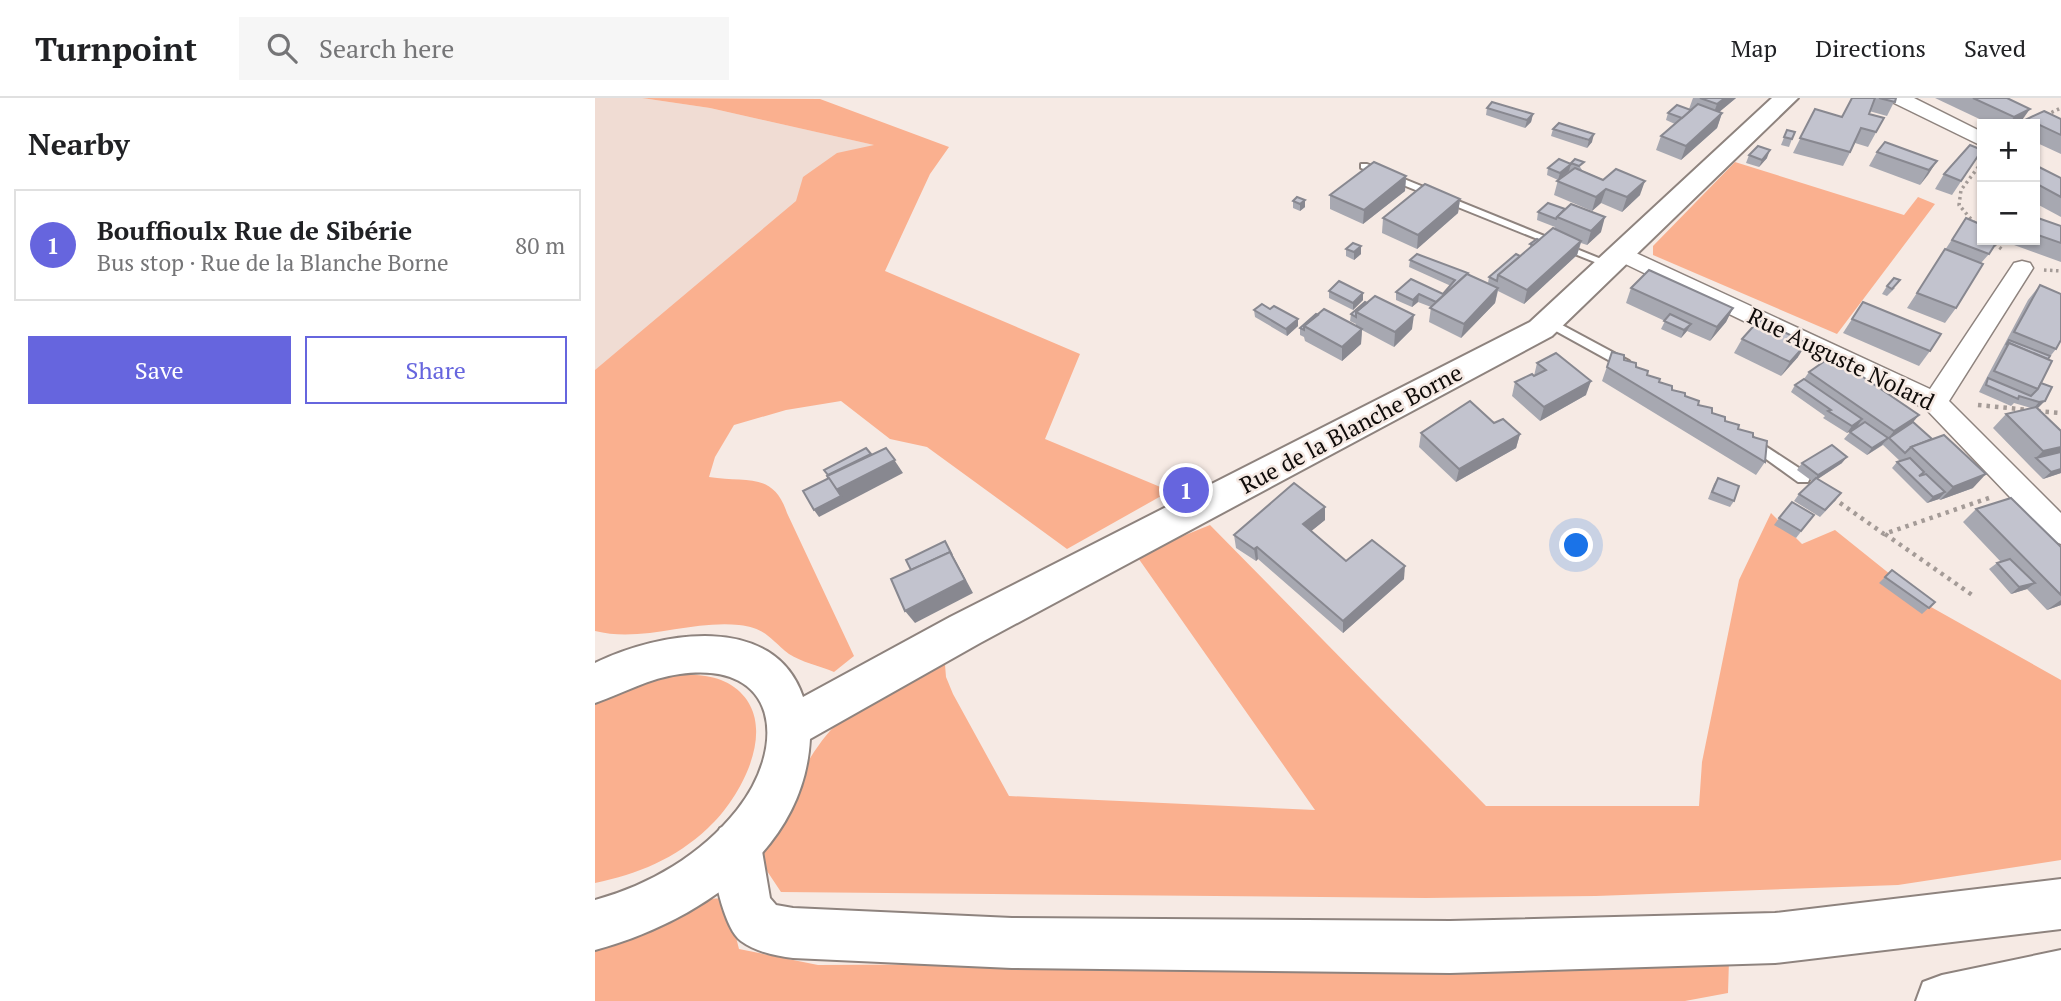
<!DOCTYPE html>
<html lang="en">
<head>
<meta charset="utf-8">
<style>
  :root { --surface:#fff; --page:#f6f6f6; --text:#202124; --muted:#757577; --line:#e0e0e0; --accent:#6665de }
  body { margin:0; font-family:"PT Serif",serif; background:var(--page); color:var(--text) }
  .controls { position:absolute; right:21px; top:21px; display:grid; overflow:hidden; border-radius:0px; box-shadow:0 2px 5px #0004 }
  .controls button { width:63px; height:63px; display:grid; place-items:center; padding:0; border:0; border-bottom:2px solid var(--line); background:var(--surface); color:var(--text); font:35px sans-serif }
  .you { position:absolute; left:982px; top:448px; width:24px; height:24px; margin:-18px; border:5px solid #fff; border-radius:50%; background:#1a73e8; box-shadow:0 0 0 10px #1a73e833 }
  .badge { display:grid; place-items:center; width:46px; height:46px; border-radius:50%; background:var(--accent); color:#fff; font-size:23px; font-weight:700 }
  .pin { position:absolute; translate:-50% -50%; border:4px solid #fff; box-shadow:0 2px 7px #0006 }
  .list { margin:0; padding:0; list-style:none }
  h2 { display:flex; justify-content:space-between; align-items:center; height:91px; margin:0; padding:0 28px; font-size:30px }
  h2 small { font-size:23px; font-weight:400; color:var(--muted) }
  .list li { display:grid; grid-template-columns:46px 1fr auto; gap:21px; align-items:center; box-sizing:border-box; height:112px; margin:0 14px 14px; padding:0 14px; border:2px solid var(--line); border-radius:0px }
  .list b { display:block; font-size:26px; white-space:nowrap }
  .list p { margin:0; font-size:23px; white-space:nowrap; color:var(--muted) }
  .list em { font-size:23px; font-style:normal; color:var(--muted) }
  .actions { display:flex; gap:14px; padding:21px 28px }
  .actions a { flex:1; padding:16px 0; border:2px solid var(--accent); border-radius:0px; text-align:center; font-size:24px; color:var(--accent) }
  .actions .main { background:var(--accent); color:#fff }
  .icon { flex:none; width:38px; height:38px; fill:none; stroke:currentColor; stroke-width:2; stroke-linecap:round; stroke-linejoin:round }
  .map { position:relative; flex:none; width:1466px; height:903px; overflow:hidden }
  header { display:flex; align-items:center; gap:42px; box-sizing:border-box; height:98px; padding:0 35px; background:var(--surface); border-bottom:2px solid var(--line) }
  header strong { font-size:33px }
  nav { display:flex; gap:38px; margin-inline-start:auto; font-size:24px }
  .search { width:490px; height:63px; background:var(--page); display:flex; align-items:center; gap:18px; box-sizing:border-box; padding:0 24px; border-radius:0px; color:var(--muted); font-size:26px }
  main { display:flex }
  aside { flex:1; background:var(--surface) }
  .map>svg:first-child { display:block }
  .built { fill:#f0dcd3 }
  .green { fill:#fab08f }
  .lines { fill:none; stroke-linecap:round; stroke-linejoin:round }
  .lane-casing { stroke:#8e837e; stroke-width:4 }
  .street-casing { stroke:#8e837e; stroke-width:3 }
  .secondary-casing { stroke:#8e837e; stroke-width:4 }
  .highway-casing { stroke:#8e837e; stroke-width:4 }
  .path-far1 { stroke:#a49b97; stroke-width:3.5; stroke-dasharray:2.5 3.5; stroke-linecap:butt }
  .path { stroke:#a49b97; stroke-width:4.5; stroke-dasharray:3.5 5; stroke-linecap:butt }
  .lane { fill:#fff; fill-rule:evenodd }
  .street { fill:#fff; fill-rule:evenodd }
  .secondary { fill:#fff; fill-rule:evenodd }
  .highway { fill:#fff; fill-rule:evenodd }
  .wall { fill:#a7a8b1 }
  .shaded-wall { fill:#888890 }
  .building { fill:#c2c3ce; stroke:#888890; stroke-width:2 }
  .labels { text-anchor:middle; stroke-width:5; stroke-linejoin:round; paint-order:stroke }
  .street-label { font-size:23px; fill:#0f0b09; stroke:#f6eae4 }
</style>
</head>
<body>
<header>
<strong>Turnpoint</strong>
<div class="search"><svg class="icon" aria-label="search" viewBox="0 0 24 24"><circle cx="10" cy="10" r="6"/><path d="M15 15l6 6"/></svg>Search here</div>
<nav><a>Map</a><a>Directions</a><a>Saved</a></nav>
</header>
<main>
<aside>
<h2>Nearby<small></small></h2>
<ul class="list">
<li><span class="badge">1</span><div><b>Bouffioulx Rue de Sibérie</b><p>Bus stop · Rue de la Blanche Borne</p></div><em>80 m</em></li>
</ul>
<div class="actions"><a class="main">Save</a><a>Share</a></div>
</aside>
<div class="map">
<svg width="1466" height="903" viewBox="0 0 1466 903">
  <rect width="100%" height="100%" fill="#f6eae4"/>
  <polygon class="built" points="0,0 47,0 115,10 297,51 0,430"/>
  <g class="green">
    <path d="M47,0L225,1L354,49L335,76L290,173L485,256L450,341L575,393L472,451L332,349L295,341L246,303L191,312L139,327L120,359L114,379C151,385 178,373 192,415L259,558L239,574C225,568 206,564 194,556C175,541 171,530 144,527C96,522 47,545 0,533V272L201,103L208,79L242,55L279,47L115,10Z"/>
    <polygon points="1140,64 1309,117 1323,99 1340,106 1242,236 1058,157 1058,148"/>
    <path d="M1176,415L1207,446L1240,432L1336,509L1466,582V762L1303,787L1001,798L831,800L186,794L164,761C178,727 215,649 242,626C275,599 314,577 349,554L351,579L358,596L414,698L720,712L541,457L615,427L891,708H1104L1107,664L1144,482Z"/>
    <path d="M79,576C98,577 119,576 136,587C189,621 147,699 113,730C80,761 43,776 0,785V607L42,585Z"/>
    <polygon points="131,800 144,851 223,867 1134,862 1133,895 1090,903 0,903 0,847 111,801"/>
  </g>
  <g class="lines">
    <g class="lane-casing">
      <g id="lane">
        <polygon points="766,66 772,66 1021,167 1020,169 1012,169 766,70"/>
        <polygon points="954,220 1034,263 1036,266 1030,270 1026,269 950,227 950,221"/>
        <polygon points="1158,340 1213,376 1215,380 1213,384 1203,384 1153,348 1152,345"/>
      </g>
    </g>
    <g class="street-casing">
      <g id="street">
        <polygon points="1295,0 1319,0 1387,34 1387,48 1297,4"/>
        <polygon points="1028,149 1335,291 1419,165 1427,163 1435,165 1438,170 1354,303 1466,415 1466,446 1456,442 1331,311 1020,161 1017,156 1020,151"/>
      </g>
    </g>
    <g class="secondary-casing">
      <path id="secondary" d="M1177,0H1203L957,238L385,545L215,641C209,755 100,825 0,852V802C55,787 106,757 142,712C192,649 185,562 85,576C54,580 29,595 0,605V565C63,534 179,513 208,599L355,519L935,224Z"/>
    </g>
    <g class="highway-casing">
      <g id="highway">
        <path d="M142,723L159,730L166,747L175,800L181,807L198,810L417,820L855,823L1180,815L1466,781V831L1180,865L855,875L417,870L198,860C181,858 161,854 146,843C129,831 114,766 119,745C120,740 123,735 125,730Z"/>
        <polygon points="1466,852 1466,903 1321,903 1328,884 1347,877"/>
      </g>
    </g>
    <g class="path-far1">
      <polyline points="1451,17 1466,10"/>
      <polyline points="1387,64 1366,92 1364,107 1387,134"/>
      <polyline points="1395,142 1409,153"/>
      <polyline points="1449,172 1466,173"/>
    </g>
    <g class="path">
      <polyline points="1383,307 1434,312"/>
      <polyline points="1442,313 1466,315"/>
      <polyline points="1238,400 1289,436 1394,400"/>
      <polyline points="1290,436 1380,499"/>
    </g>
    <use href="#lane" class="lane"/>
    <use href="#street" class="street"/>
    <use href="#secondary" class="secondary"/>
    <use href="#highway" class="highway"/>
  </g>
  <g class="wall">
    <polygon points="1098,0 1141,0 1124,14 1127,15 1122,30 1086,62 1061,52 1066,38 1080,26 1071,22 1073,15 1094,11"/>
    <polygon points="1257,0 1301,0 1292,18 1274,13 1274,16 1289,20 1273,49 1260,45 1248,68 1198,55 1220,11 1247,19"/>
    <polygon points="1340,0 1412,0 1425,25 1422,26 1395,26"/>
    <polygon points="892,10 938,16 936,24 930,30 891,17"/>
    <polygon points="1432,21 1466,21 1466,56 1440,44 1440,26 1429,26"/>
    <polygon points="958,31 997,44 992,50 956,38"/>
    <polygon points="1192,32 1197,41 1194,49 1186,47"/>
    <polygon points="1387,52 1357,97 1340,91 1349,76"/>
    <polygon points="1282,54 1342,63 1325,87 1274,68"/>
    <polygon points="1154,57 1172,60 1164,69 1151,65"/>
    <polygon points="980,61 987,72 986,72 1045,97 1027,114 1006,105 997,113 959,97 963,82 952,77 953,70 975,65"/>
    <polygon points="1440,67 1466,80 1466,119 1440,105"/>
    <polygon points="811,78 810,93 768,126 735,111 735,97"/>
    <polygon points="702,99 710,109 705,113 698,110 698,103"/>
    <polygon points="865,101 863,115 822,151 787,135 788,120"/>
    <polygon points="953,105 1006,134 992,147 986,145 982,157 929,206 903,193 900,205 866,240 834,224 836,209 823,204 817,209 801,202 801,194 848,196 856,188 814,169 815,162 873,176 893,185 894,179 925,158 935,150 935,146 944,142 959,131 960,129 942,122 943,114"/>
    <polygon points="1440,119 1466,128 1466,164 1408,143 1440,142"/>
    <polygon points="1371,120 1394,156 1386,165 1361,210 1350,225 1312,210"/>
    <polygon points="766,148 766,156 759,162 751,158 751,151"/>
    <polygon points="1445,187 1461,251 1453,261 1446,285 1457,289 1442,310 1466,375 1448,381 1434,367 1398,330 1411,316 1436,310 1419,305 1416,308 1384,294 1433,202"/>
    <polygon points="1292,188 1300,190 1292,198 1287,196"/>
    <polygon points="1036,190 1138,210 1131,224 1115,243 1092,233 1086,240 1066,231 1070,223 1031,205"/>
    <polygon points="734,193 768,202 758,212 734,200"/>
    <polygon points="770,204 817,231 799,249 767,232 766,246 747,263 710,243 709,239 705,237 705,230 721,216 761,228 761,226 755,223 756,216"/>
    <polygon points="1268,204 1335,253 1324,268 1248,235"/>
    <polygon points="675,211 703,221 703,228 692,238 660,219 659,212"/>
    <polygon points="1147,241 1203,259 1186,278 1139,255"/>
    <polygon points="1017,254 1077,292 1158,339 1170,364 1161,377 1007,283"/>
    <polygon points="942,265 991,297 945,323 917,298 920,284 939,278"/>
    <polygon points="1214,274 1324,317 1318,324 1378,390 1345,402 1344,401 1332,405 1297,370 1302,364 1305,363 1288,347 1272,357 1249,341 1255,334 1262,329 1252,335 1228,320 1230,318 1196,294 1200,287 1209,281"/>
    <polygon points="899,325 925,336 921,350 861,384 824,349 826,335"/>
    <polygon points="1207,365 1247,365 1223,381 1241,402 1225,419 1199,403 1204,396 1217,383 1202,372"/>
    <polygon points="1123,380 1139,403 1135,409 1113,401 1119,386"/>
    <polygon points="1381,411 1466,449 1466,507 1452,512 1432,491 1416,496 1394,471 1402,465 1406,464 1368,424"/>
    <polygon points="1219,417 1201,440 1179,427 1184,420"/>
    <polygon points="730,422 716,433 751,463 809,481 748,535 663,461 661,463 641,450 639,437"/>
    <polygon points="1297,472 1340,504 1327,516 1284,485"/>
  </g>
  <g class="shaded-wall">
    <polygon points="1130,0 1141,0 1117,20 1122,6"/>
    <polygon points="1435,11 1425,25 1422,26 1414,26 1419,19"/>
    <polygon points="1127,15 1122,30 1086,62 1091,48"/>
    <polygon points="938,16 936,24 930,30 932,22"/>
    <polygon points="999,36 997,44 992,50 994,42"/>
    <polygon points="1175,52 1172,60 1164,69 1167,62"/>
    <polygon points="1342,63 1333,77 1325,87 1334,72"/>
    <polygon points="976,66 974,73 963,82 965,75"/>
    <polygon points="811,78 810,93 768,126 769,112"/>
    <polygon points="1050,83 1045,97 1027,114 1032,99"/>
    <polygon points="1011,91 1006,105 997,113 1001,99"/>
    <polygon points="865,101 863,115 822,151 823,137"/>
    <polygon points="710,102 710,109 705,113 705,106"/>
    <polygon points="1010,119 1006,134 992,147 996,133"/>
    <polygon points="986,143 982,157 929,206 932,192"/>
    <polygon points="766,148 766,156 759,162 759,154"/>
    <polygon points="903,190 900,205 866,240 869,226"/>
    <polygon points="768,195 768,202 758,212 758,205"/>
    <polygon points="824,196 823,204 817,209 818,202"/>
    <polygon points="1138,210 1131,224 1115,243 1122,229"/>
    <polygon points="819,217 817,231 799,249 800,234"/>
    <polygon points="703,221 703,228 692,238 691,231"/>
    <polygon points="1096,226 1092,233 1086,240 1089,232"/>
    <polygon points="767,231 766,246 747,263 747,249"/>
    <polygon points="1212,245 1203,259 1186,278 1195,264"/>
    <polygon points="996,283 991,297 945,323 949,309"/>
    <polygon points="1450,303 1443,310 1438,311 1444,304"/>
    <polygon points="1324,317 1312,331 1294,340 1288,347 1299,333"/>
    <polygon points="1267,321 1262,329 1252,335 1257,328"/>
    <polygon points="925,336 921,350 861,384 864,371"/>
    <polygon points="1293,340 1287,347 1272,357 1277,350"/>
    <polygon points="1466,349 1466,359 1441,360 1448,353"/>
    <polygon points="296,357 308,375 224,419 219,412 241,392"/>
    <polygon points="1252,359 1247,365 1218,384 1223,377"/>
    <polygon points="1466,371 1466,375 1448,381 1456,374"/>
    <polygon points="1391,376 1378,390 1345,402 1358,389"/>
    <polygon points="1350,394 1344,401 1332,405 1338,399"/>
    <polygon points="730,409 730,422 709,439 708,426"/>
    <polygon points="350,443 378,495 320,525 310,513"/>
    <polygon points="662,449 663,461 661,463 659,451"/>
    <polygon points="810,468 809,481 748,535 748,523"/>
    <polygon points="1440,485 1432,491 1416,496 1424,489"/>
    <polygon points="1466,502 1466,507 1452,512"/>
  </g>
  <g class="building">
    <polygon points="1105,0 1130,0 1122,6"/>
    <polygon points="1257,0 1280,0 1274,16 1289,20 1281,34 1266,30 1255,54 1205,40 1220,11 1247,19"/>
    <polygon points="1284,0 1301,0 1300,4"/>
    <polygon points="1378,0 1412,0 1435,11 1419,19"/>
    <polygon points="897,4 938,16 932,22 892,10"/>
    <polygon points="1103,6 1127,15 1091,48 1066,38"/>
    <polygon points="1082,7 1096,12 1087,20 1073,15"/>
    <polygon points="1449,13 1466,21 1466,37 1432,21"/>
    <polygon points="964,25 999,36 994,42 958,31"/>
    <polygon points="1192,32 1200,34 1197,41 1189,39"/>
    <polygon points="1290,44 1342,63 1334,72 1282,54"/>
    <polygon points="1375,47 1387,52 1366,83 1349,76"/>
    <polygon points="1163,48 1175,52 1167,62 1154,57"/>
    <polygon points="964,61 976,66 965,75 953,70"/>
    <polygon points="980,61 989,64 984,68 976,65"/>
    <polygon points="779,64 811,78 769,112 735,97"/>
    <polygon points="1440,67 1466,80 1466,99 1440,85"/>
    <polygon points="980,70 1008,82 1021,71 1050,83 1032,99 1011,91 1001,99 962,83"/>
    <polygon points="830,86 865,101 823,137 788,120"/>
    <polygon points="702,99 710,102 705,106 698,103"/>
    <polygon points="953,105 970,111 962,119 961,121 943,114"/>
    <polygon points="976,106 1010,119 996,133 962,119"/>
    <polygon points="1440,119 1466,128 1466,145 1440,136"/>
    <polygon points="1371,120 1387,127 1387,142 1403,142 1394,156 1357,142"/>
    <polygon points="958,130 986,143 932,192 903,177"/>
    <polygon points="942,141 944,142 938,147 935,146"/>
    <polygon points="758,145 766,148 759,154 751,151"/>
    <polygon points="1350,151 1388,166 1361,210 1322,195"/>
    <polygon points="822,156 873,175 841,204 824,196 818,202 801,194 816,181 848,196 860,182 815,162"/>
    <polygon points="921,156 925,158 903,177 902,183 894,179"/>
    <polygon points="1054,172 1138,210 1122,229 1036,190"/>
    <polygon points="872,176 903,190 869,226 835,210"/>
    <polygon points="1299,180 1305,182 1297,191 1292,188"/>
    <polygon points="744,183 768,195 758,205 734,193"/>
    <polygon points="1445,187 1466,196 1466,242 1461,251 1419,234"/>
    <polygon points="780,198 819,217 800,234 761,214"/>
    <polygon points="770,204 772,205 761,214 761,219 756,216"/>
    <polygon points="1268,204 1346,236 1335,253 1257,221"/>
    <polygon points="667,206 675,211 679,208 703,221 691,231 659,212"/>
    <polygon points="729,211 767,231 747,249 709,228"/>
    <polygon points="721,216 723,217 709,228 709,232 705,230"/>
    <polygon points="1075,216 1096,226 1089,232 1069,223"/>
    <polygon points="1164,222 1212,245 1195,264 1147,241"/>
    <polygon points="1414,242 1455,258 1453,261 1414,245 1411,247"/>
    <polygon points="1414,245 1457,263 1443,291 1399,273"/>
    <polygon points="1017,254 1029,257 1029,262 1041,265 1041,269 1053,273 1052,277 1065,281 1064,284 1077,288 1077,292 1090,295 1090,298 1104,303 1103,307 1117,310 1117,315 1130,319 1130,323 1144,327 1143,331 1158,335 1158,339 1172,343 1170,364 1012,269"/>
    <polygon points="961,255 996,283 949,309 920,284 937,276 939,278 951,272 942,265"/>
    <polygon points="1237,258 1324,317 1299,333 1214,274"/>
    <polygon points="1393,280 1436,298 1443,291 1446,285 1457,289 1450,303 1444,304 1424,298 1423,301 1391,287"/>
    <polygon points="1209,281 1267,321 1257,328 1233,313 1236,312 1200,287"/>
    <polygon points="875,303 899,325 908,321 925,336 864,371 826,335"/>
    <polygon points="1441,309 1466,333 1466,349 1448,353 1411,316"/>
    <polygon points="1270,324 1293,340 1277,350 1255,334"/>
    <polygon points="1318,324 1337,341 1316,349 1310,355 1294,340"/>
    <polygon points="1349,337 1391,376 1358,389 1316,349"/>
    <polygon points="1237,347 1252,359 1223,377 1207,365"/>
    <polygon points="271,350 276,356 233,377 229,372"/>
    <polygon points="291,350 300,362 241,392 232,378"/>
    <polygon points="1466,354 1466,371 1456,374 1441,360"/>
    <polygon points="1315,360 1329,374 1324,378 1331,376 1350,394 1338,399 1302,364"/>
    <polygon points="234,380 246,398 219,412 208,393"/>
    <polygon points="1123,380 1144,388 1139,403 1117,394"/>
    <polygon points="1221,380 1246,395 1230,412 1204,396"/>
    <polygon points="699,385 730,409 708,426 751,463 777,442 810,468 748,523 662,449 659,451 639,437"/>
    <polygon points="1416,400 1466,449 1466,497 1381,411"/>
    <polygon points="1197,404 1219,417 1206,433 1184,420"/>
    <polygon points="350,443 357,457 355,454 316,472 311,462"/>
    <polygon points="355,454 370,482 310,513 296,481"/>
    <polygon points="1415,461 1440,485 1424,489 1402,465"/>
    <polygon points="1297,472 1340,504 1334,510 1290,479"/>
  </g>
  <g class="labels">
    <g class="street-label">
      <text transform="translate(1246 261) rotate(26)" y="8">Rue Auguste Nolard</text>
      <text transform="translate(756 331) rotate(-28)" y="8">Rue de la Blanche Borne</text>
    </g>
  </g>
</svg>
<div class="controls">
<button>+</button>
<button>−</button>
</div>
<div class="you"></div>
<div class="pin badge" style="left:591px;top:392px">1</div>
</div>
</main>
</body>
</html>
